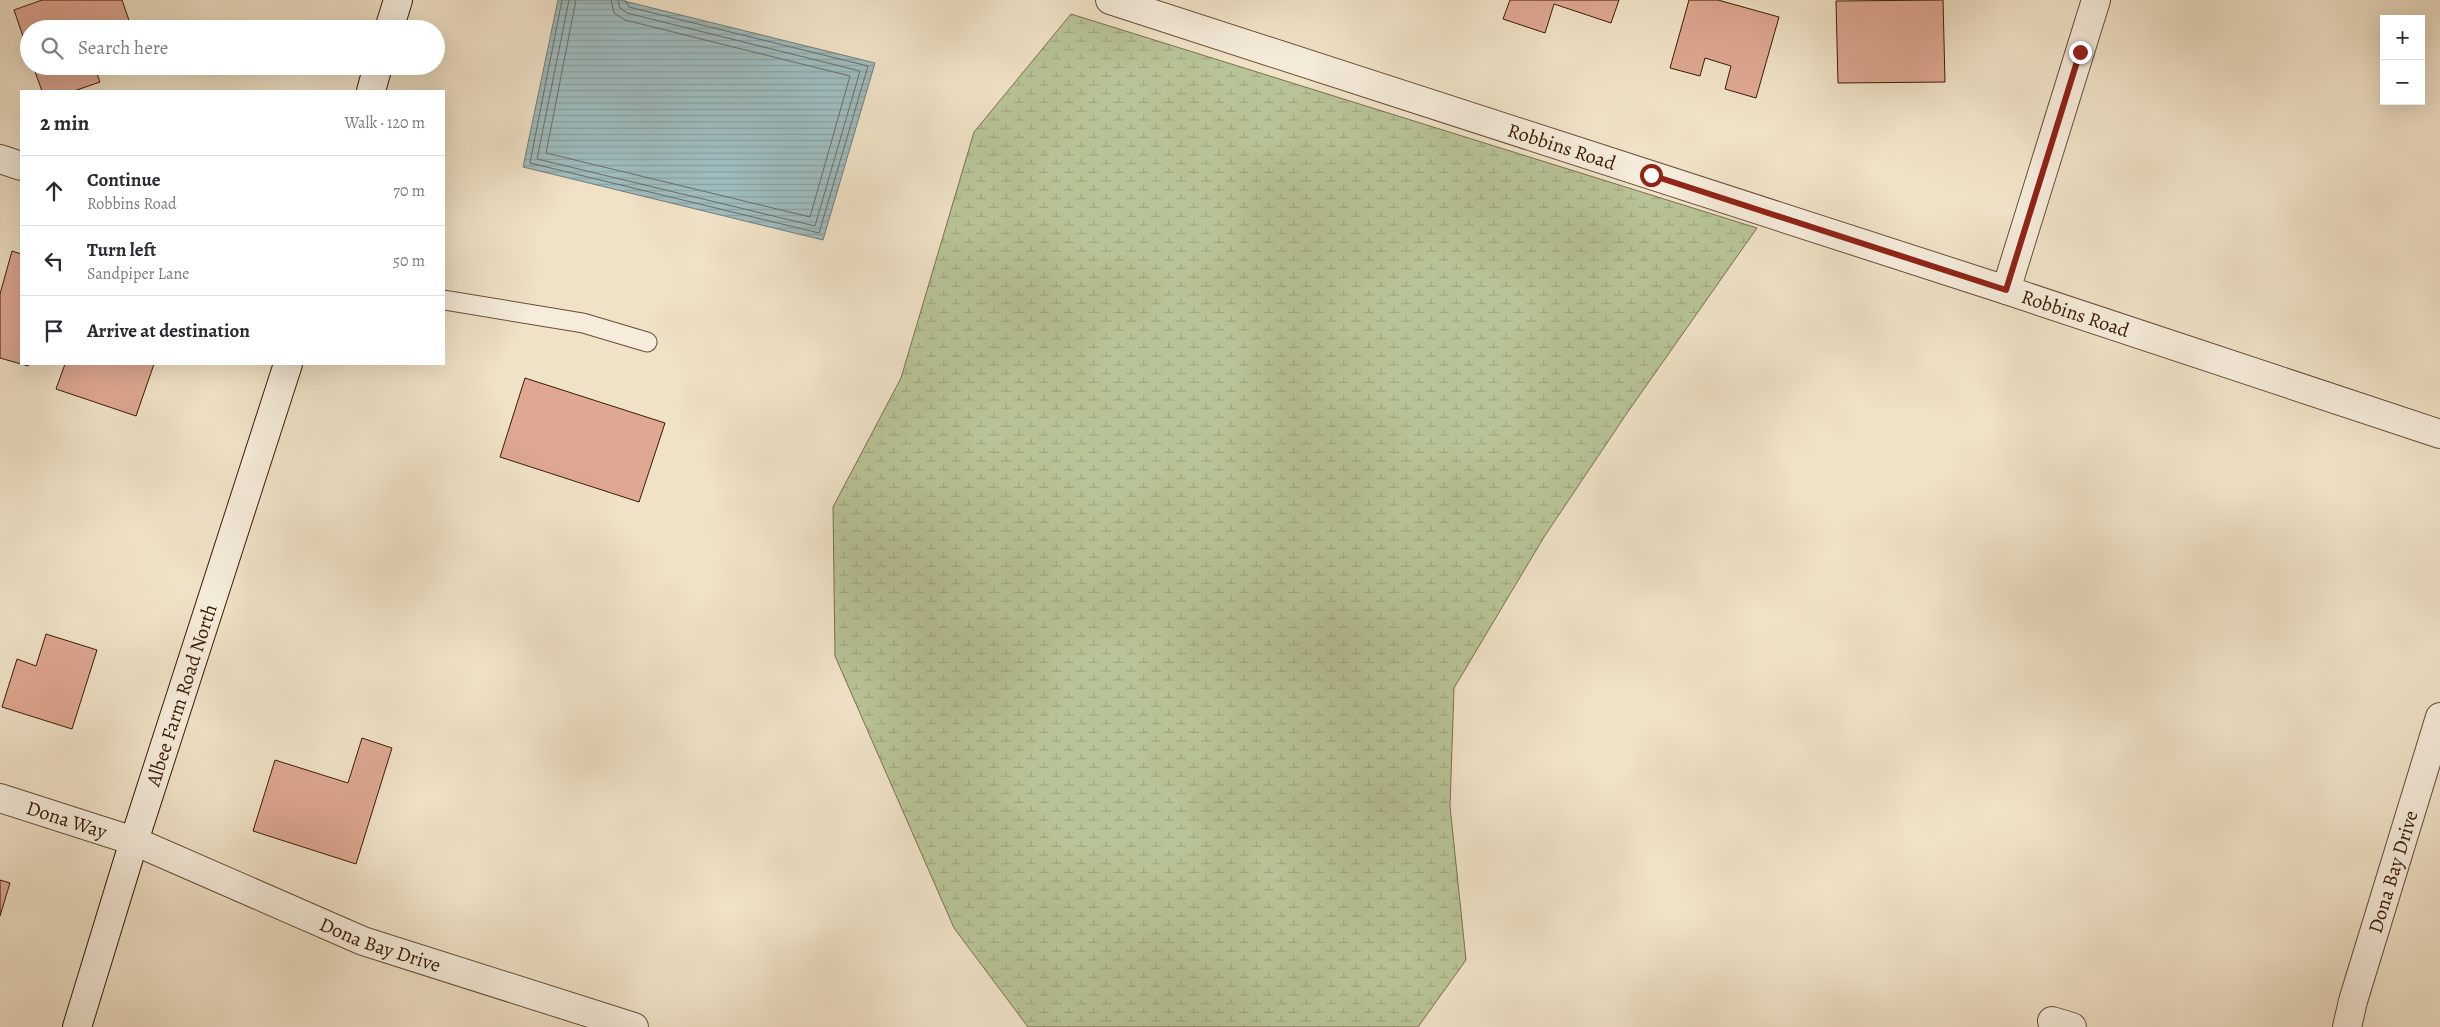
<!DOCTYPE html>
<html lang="en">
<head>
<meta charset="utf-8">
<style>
  :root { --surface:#fff; --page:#f7f7f7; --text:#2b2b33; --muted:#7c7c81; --line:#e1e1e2 }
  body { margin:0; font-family:Alegreya,serif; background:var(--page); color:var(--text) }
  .controls { position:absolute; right:15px; top:15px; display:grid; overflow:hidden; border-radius:0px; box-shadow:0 5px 20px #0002 }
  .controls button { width:45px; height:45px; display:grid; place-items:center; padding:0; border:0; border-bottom:1px solid var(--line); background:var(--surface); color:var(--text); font:25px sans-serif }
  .stop { position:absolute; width:15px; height:15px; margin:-11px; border:4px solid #8f2418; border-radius:50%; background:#fff }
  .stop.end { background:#8f2418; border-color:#fff; box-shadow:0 1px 5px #0008 }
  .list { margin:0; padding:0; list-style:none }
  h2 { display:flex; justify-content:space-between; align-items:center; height:65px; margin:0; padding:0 20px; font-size:21px }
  h2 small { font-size:16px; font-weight:400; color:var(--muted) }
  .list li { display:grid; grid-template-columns:32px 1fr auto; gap:15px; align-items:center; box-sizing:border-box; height:70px; padding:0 20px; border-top:1px solid var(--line) }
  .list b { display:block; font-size:19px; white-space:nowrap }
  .list p { margin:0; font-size:16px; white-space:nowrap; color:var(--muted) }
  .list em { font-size:16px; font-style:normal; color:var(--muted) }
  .icon { flex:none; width:28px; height:28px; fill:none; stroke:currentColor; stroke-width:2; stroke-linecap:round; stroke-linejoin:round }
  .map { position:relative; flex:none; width:2440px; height:1027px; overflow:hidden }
  .search { position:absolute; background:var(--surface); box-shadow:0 5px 20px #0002; left:20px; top:20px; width:425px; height:55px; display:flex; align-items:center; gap:12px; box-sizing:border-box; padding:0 18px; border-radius:28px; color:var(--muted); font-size:19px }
  .panel { position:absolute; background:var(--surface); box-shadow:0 5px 20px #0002; left:20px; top:90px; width:425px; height:275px; border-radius:0px }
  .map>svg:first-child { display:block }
  .wetland { fill:url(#wetland-marsh); stroke:#7a704e }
  .water { fill:url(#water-rules); stroke:#767c75 }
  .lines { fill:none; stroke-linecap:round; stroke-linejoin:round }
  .shore { stroke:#6c6c62; stroke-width:1 }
  .building { fill:#dea892; stroke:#3b1b05 }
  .lane-casing { stroke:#684d36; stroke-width:21 }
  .street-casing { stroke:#684d36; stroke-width:30 }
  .secondary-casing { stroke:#3b1b05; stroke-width:30 }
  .lane { stroke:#f5ecdb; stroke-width:19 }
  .street { stroke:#f5ecdb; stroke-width:28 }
  .secondary { stroke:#f5ecdb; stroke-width:28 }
  .route { stroke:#8f2418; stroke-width:6 }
  .labels { text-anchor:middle; stroke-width:5; stroke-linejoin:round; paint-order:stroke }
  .street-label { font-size:20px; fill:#3b1b05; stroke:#f5ecdb }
</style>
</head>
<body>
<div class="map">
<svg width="2440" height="1027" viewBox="0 0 2440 1027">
  <defs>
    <pattern id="wetland-marsh" width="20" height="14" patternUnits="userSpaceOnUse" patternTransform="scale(1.25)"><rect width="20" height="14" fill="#b8c497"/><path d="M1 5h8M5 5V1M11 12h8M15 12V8" fill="none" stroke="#9fa881"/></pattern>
    <pattern id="water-rules" width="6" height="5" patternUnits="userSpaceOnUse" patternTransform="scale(1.25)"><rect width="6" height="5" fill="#9ebcbf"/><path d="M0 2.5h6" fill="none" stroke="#89a1a3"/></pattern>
  </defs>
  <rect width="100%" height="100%" fill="#f0e2c7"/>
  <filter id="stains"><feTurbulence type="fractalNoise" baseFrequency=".004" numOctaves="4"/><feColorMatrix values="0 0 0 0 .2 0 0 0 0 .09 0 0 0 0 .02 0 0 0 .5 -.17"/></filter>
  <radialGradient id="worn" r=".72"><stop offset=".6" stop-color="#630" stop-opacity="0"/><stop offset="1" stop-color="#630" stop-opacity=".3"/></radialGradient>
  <polygon class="wetland" points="1071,14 1757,228 1627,413 1544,537 1454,688 1450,806 1466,960 1418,1027 1028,1027 954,928 835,656 833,507 901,378 974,132"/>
  <polygon class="water" points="558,0 620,0 875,63 823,240 523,167"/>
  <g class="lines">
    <g class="shore">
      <polyline points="562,0 530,163 819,233 868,66 629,7 625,0"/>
      <polyline points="569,0 537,159 815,226 860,71 627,13 620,8 618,0"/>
      <polyline points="576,0 546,153 810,217 850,76 625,20 614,13 611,0"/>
    </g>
  </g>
  <g class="building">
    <polygon points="42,0 122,0 132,29 29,29 29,54 14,10"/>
    <polygon points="1510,0 1619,0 1611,23 1554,4 1545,33 1503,19"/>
    <polygon points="1689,0 1718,0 1779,17 1756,98 1725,89 1731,66 1705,58 1700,76 1670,68"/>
    <polygon points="1943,0 1945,82 1838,83 1836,1"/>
    <polygon points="33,66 94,66 100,82 74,91 42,91"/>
    <polygon points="12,251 21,254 21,364 29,364 28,366 0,358 0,294"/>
    <polygon points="65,364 154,364 136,416 56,389"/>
    <polygon points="525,378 665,423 639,502 500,457"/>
    <polygon points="46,634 97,650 72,729 2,707 17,659 36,666"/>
    <polygon points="362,738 392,748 356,864 253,831 275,760 348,783"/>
    <polygon points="0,880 10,883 0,916"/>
  </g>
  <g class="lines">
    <g class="lane-casing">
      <polyline id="lane" points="444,300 583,323 647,342"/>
    </g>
    <g class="street-casing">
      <g id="street">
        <path id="s1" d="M1110,0L2006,290L2440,434"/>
        <polyline points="0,159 21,166"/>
        <polyline points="2006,290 2096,0"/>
        <path id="s2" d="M0,798L134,841L363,941L634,1027"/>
        <polyline points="2052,1021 2072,1027"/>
        <path id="s3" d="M2347,1027L2353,1001L2440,717"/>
      </g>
    </g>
    <g class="secondary-casing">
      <g id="secondary">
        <polyline points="389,29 398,0"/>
        <polyline points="371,91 378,66"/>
        <path id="s4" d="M77,1027L134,841L288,364"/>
      </g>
    </g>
    <use href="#lane" class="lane"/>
    <use href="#street" class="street"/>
    <use href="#secondary" class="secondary"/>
  </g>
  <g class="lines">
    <polyline class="route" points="1651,175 2006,290 2080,52"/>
  </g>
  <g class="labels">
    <g class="street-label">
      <text dy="7" stroke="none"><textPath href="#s1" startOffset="475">Robbins Road</textPath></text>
      <text dy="7" stroke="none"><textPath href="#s1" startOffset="1015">Robbins Road</textPath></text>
      <text dy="7" stroke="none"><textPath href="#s4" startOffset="348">Albee Farm Road North</textPath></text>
      <text dy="7" stroke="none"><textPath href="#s2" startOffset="70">Dona Way</textPath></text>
      <text dy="7" stroke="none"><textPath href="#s3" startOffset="162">Dona Bay Drive</textPath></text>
      <text dy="7" stroke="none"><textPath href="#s2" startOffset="408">Dona Bay Drive</textPath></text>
    </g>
  </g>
  <rect width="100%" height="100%" filter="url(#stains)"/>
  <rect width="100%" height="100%" fill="url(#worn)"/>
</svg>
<div class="controls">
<button>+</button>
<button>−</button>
</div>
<div class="stop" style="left:1651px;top:175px"></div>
<div class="stop end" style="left:2080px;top:52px"></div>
<div class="search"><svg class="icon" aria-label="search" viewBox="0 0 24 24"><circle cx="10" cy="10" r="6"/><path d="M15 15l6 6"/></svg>Search here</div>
<section class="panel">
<h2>2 min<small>Walk · 120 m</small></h2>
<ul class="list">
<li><svg class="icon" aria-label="ahead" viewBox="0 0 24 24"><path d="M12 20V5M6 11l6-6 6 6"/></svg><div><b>Continue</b><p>Robbins Road</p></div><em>70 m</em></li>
<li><svg class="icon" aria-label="left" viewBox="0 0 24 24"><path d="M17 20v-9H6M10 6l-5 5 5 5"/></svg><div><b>Turn left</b><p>Sandpiper Lane</p></div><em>50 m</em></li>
<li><svg class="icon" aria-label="arrive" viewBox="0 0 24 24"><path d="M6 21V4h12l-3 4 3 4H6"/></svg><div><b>Arrive at destination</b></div></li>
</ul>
</section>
</div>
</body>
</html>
